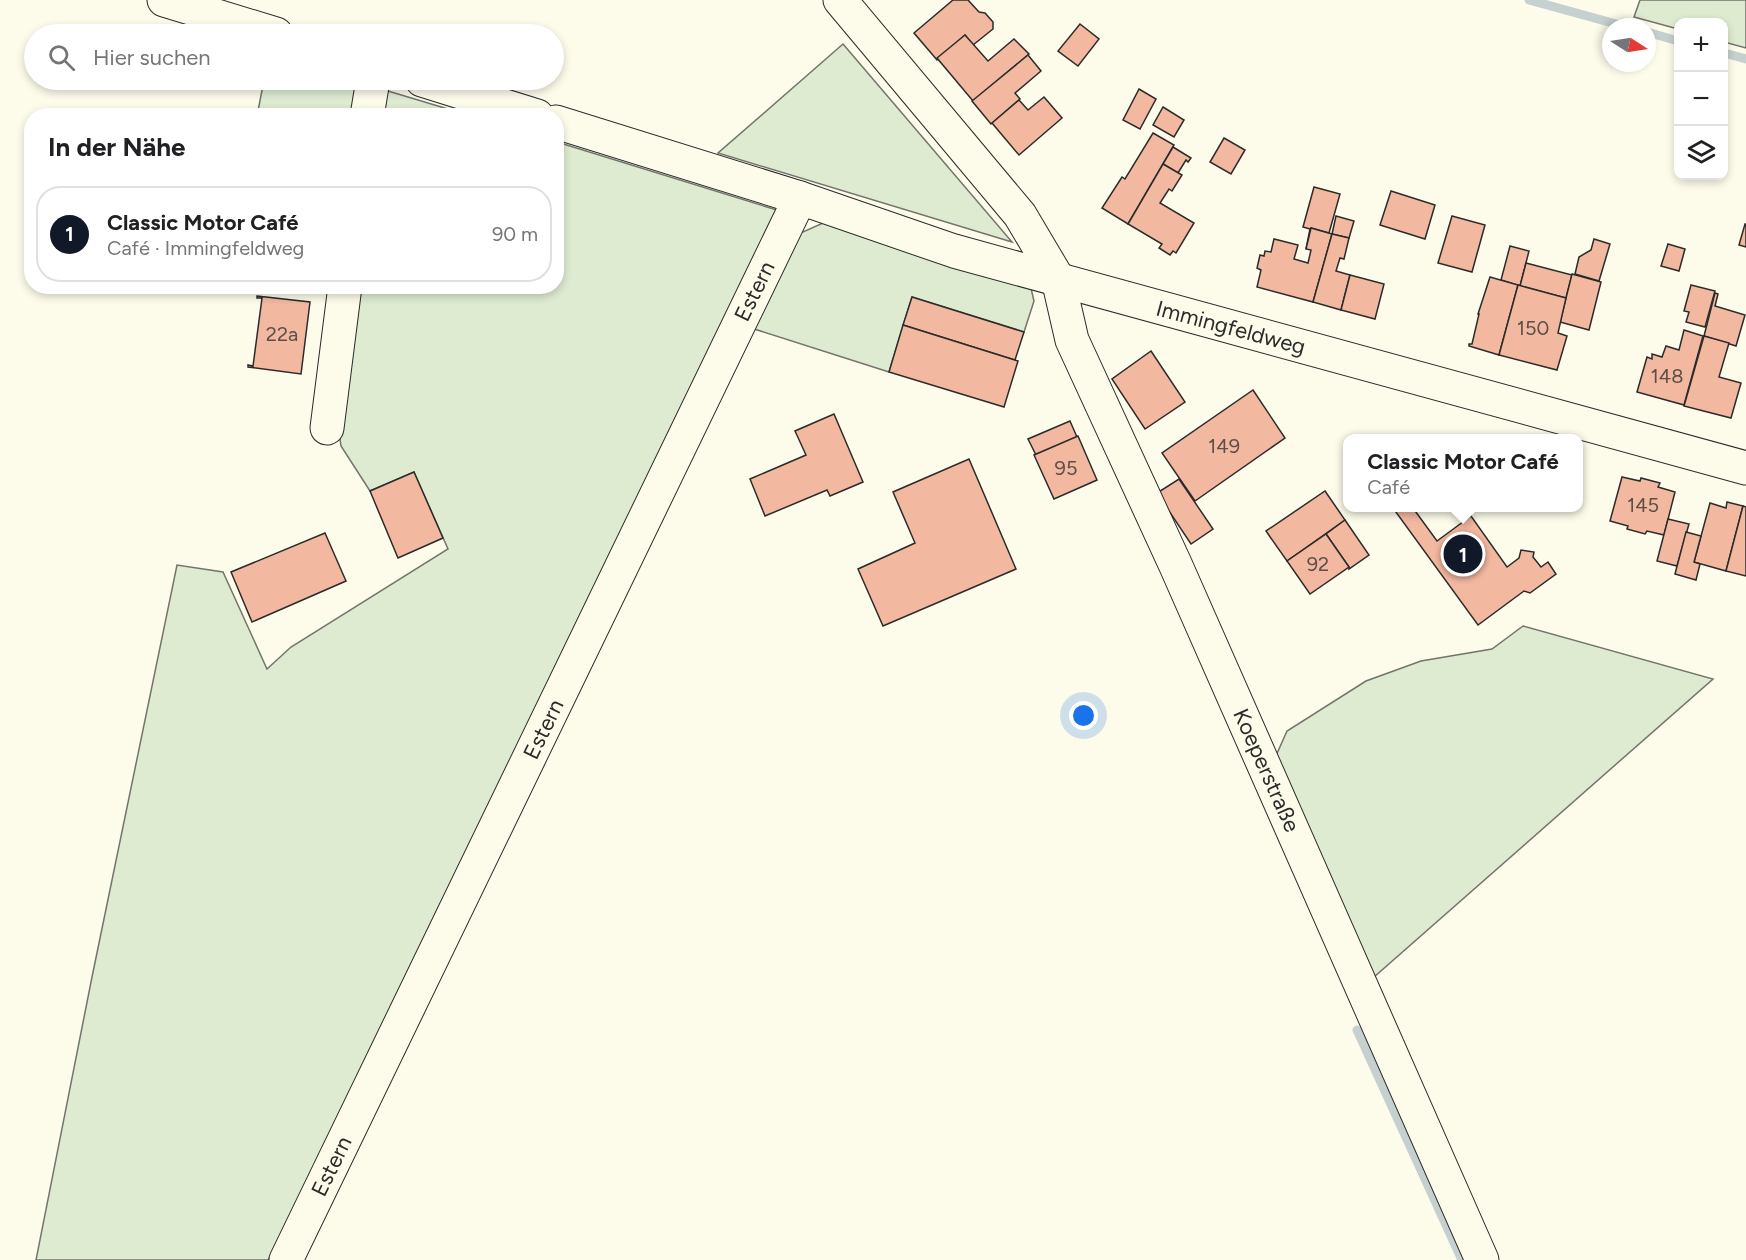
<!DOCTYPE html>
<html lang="de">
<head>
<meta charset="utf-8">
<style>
  :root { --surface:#fff; --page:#f6f6f6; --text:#202124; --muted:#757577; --line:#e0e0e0; --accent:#111827 }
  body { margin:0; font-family:Figtree,sans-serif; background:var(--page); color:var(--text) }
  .controls { position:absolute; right:18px; top:18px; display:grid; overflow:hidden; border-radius:12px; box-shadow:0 3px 9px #0003 }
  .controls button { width:54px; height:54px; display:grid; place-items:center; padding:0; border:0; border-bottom:2px solid var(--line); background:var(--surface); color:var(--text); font:30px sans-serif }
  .compass { position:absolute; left:1602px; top:18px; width:54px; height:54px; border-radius:50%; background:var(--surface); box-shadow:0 3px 9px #0003; rotate:102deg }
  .you { position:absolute; left:1084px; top:716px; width:21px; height:21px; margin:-15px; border:4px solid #fff; border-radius:50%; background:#1a73e8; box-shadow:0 0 0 9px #1a73e833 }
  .badge { display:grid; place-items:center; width:39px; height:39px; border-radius:50%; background:var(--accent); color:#fff; font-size:20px; font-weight:700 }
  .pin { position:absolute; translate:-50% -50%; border:3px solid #fff; box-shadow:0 2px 6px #0006 }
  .popup { position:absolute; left:1343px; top:434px; width:240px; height:78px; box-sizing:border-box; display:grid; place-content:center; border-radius:12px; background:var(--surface); filter:drop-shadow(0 2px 4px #0005); font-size:20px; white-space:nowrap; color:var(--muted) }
  .popup b { font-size:22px; color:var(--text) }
  .popup::after { content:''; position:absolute; left:50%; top:100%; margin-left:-12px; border:12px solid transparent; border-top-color:var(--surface) }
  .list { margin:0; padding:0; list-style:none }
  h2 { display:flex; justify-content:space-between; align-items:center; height:78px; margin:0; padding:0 24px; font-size:26px }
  h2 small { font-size:20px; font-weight:400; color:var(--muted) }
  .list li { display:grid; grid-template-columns:39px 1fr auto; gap:18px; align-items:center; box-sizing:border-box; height:96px; margin:0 12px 12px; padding:0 12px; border:2px solid var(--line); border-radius:24px }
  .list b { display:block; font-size:22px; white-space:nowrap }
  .list p { margin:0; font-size:20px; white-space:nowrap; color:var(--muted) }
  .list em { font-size:20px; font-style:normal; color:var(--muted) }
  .icon { flex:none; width:33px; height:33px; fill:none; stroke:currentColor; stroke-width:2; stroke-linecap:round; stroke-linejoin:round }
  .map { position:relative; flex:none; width:1746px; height:1260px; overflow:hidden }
  .search { position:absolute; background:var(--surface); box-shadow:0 3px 9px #0003; left:24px; top:24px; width:540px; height:66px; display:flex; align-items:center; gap:15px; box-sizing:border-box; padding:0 21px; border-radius:33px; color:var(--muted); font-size:22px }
  .panel { position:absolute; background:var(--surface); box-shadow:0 3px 9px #0003; left:24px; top:108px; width:540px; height:186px; border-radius:24px }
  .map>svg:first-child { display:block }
  .green { fill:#deebd1; stroke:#74746e; stroke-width:1.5 }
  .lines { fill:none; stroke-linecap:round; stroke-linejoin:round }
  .stream { stroke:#c7d0d0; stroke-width:9 }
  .building { fill:#f2b8a0; stroke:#2b2b2b; stroke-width:1.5 }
  .minor-casing { stroke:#2b2b2b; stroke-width:35 }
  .minor { stroke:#fdfbea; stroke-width:33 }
  .labels { text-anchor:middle; stroke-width:4.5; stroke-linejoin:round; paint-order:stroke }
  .number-label { font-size:20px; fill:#5d4e48 }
  .street-label { font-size:22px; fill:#2b2b2b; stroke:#fdfbea }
</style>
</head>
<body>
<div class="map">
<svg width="1746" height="1260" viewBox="0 0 1746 1260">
  <rect width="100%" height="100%" fill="#fdfbea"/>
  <g class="green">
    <polygon points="1640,0 1746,0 1746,48 1724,42 1724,22 1678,22 1678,29 1634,17"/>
    <polygon points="843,44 1012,242 718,153"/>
    <polygon points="264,80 351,80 362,83 358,115 257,116"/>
    <polygon points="378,88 468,115 375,116"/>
    <polygon points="557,142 780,211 268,1260 36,1260 92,977 177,565 223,572 267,669 291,647 448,549 414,472 370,491 341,446 337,418 353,287 556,286"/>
    <polygon points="823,223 1030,284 1034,301 1024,332 912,297 889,372 751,328 796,235"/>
    <polygon points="1523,626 1713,679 1374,977 1275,758 1287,731 1366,681 1421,661 1492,649"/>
  </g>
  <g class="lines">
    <g class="stream">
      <polyline points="1529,0 1627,27"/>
      <polyline points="1647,32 1678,41"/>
      <polyline points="1724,53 1746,59"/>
      <polyline points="1357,1030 1462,1260"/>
    </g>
  </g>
  <g class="building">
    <polygon points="953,0 968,0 979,12 985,13 993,22 993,29 973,45 965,35 937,60 914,33"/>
    <polygon points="1080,24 1099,39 1078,66 1058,51"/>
    <polygon points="965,35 988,61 1014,39 1029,54 973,101 937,58"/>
    <polygon points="1028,55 1041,71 1015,93 1020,99 991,124 972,101"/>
    <polygon points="1139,89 1156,99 1140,129 1123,120"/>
    <polygon points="1044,97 1062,118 1019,155 992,123 1019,100 1028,110"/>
    <polygon points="1163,107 1184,120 1174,137 1153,125"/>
    <polygon points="1153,133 1174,145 1128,224 1102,208 1122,177 1125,179"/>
    <polygon points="1224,138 1245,150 1231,174 1210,162"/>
    <polygon points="1173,147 1191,158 1188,162 1186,160 1178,173 1163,164"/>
    <polygon points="1163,164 1182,175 1172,191 1169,189 1160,203 1194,223 1176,253 1173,251 1170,255 1159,248 1162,244 1128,224"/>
    <polygon points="1314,187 1340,194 1329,233 1311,228 1306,249 1310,229 1303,227"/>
    <polygon points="1391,191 1435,205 1425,239 1380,225"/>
    <polygon points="1336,216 1354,221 1349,238 1332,234"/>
    <polygon points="1452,216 1485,225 1472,272 1438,263"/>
    <polygon points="1745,224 1746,224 1746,247 1739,245"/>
    <polygon points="1311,228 1332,234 1313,302 1257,287 1261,270 1257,268 1260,255 1264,256 1265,251 1271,252 1274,239 1298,245 1294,259 1308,263 1311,250 1306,249"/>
    <polygon points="1332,234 1349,238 1344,259 1340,258 1336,271 1350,275 1341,310 1313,302"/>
    <polygon points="1594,239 1610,244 1599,281 1575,274 1579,257 1591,250"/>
    <polygon points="1668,244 1685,249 1679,271 1661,266"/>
    <polygon points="1510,246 1529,251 1520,286 1501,280"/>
    <polygon points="1526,263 1572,275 1566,298 1520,286"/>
    <polygon points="1572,274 1601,282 1589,330 1560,322"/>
    <polygon points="1350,275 1384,284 1375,319 1341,310"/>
    <polygon points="1490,277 1518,285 1499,355 1469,346 1469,344 1472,344 1479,314 1478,314"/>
    <polygon points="1518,285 1566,298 1558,333 1567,336 1557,370 1499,355"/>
    <polygon points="1691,285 1715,291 1705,327 1686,322 1689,312 1684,311"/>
    <polygon points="1715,293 1718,294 1715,306 1745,315 1736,346 1704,336"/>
    <polygon points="257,296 310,302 301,374 248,367 248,365 253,366 262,298 257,298"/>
    <polygon points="912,297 1024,332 1015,360 903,325"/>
    <polygon points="903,325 1018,361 1004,407 889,372"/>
    <polygon points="1684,330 1703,336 1684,405 1637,392 1647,357 1652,359 1652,354 1662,357 1666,346 1679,350"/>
    <polygon points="1704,336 1729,343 1719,377 1741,383 1731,418 1684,406"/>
    <polygon points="1151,351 1185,402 1145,429 1112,379"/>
    <polygon points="1253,390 1285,438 1195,501 1162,453"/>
    <polygon points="834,414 863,482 830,496 827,490 765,516 750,479 806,455 795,431"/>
    <polygon points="1070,421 1077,437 1036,455 1028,439"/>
    <polygon points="1078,436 1097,480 1054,499 1034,455"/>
    <polygon points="969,459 1016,569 883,626 858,569 915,543 893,492"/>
    <polygon points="414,472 443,538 398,558 370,491"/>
    <polygon points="1622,477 1640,481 1641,478 1660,483 1658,487 1675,492 1664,535 1647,531 1645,534 1627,529 1628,526 1610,521"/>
    <polygon points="1179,479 1213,529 1191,544 1157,493"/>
    <polygon points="1325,491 1345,520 1287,561 1266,531"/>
    <polygon points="1727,502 1743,506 1726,571 1694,562 1710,503 1726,508"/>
    <polygon points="1743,506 1746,507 1746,576 1726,571"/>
    <polygon points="1393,508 1413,508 1437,541 1471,516 1507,567 1519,558 1521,550 1534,552 1533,557 1541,567 1548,562 1556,574 1530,593 1524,591 1478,625"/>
    <polygon points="1668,519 1689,524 1677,566 1657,561"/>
    <polygon points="1345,520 1369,555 1349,569 1349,567 1326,534"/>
    <polygon points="1686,532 1701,536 1694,562 1700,564 1696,580 1675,574"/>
    <polygon points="325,533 346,581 252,622 231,572"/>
    <polygon points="1326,534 1349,567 1310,594 1287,561"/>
  </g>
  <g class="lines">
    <g class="minor-casing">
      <g id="minor">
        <polyline points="164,0 276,34"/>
        <polyline points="840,0 1020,215 1058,279 1072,340 1176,566 1482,1260"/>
        <polyline points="422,80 537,116"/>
        <polyline points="367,116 373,80"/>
        <polyline points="556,122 800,198 954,251 1746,468"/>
        <polyline points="327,428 345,286"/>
        <polyline points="286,1260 800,198"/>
      </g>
    </g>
    <use href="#minor" class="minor"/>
  </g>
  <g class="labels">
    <g class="number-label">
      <text x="1533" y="335">150</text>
      <text x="282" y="341">22a</text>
      <text x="1667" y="383">148</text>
      <text x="1224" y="453">149</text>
      <text x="1066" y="475">95</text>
      <text x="1643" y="512">145</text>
      <text x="1318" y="571">92</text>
    </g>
    <g class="street-label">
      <text transform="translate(754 291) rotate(-64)" y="8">Estern</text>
      <text transform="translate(1231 327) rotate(15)" y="8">Immingfeldweg</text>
      <text transform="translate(543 729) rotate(-64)" y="8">Estern</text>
      <text transform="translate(1267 770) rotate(66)" y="8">Koeperstraße</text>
      <text transform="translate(331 1166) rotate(-64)" y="8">Estern</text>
    </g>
  </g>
</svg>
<div class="controls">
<button>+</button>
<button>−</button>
<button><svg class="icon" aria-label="layers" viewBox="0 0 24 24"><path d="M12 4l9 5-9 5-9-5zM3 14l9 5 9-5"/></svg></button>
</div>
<svg class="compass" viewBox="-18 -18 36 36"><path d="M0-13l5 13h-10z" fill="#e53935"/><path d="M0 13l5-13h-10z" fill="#757577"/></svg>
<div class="you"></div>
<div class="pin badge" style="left:1463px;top:554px">1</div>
<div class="popup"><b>Classic Motor Café</b>Café</div>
<div class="search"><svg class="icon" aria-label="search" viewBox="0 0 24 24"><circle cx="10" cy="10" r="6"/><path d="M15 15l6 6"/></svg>Hier suchen</div>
<section class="panel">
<h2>In der Nähe<small></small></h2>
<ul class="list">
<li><span class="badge">1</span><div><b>Classic Motor Café</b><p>Café · Immingfeldweg</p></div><em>90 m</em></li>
</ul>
</section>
</div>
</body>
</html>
